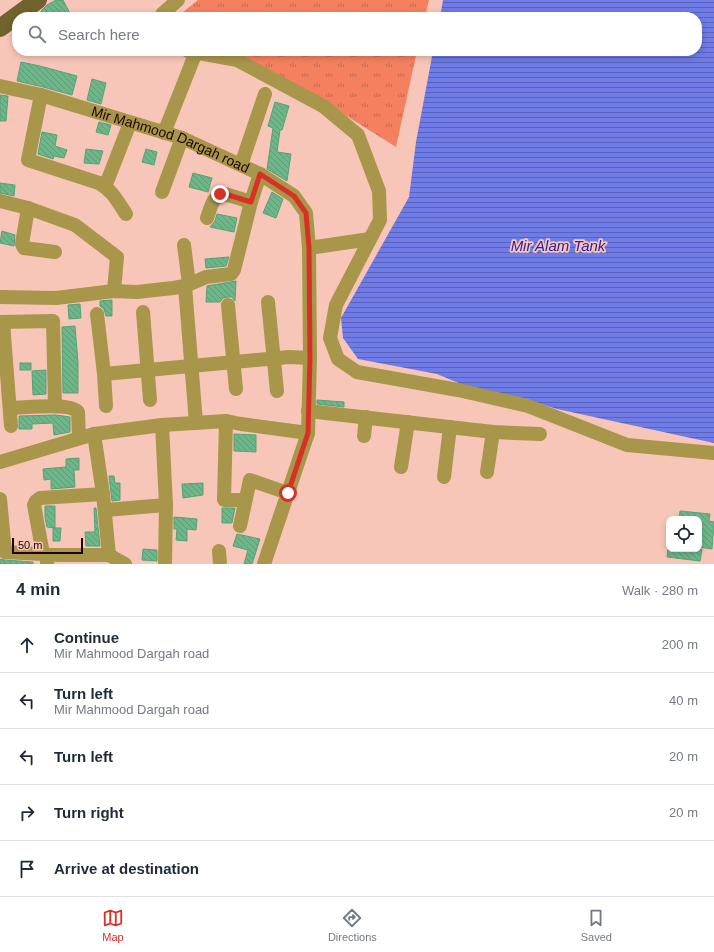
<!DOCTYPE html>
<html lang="en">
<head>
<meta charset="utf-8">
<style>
  :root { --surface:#fff; --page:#f2f2f3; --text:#1f2937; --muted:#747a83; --line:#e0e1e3; --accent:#d93025 }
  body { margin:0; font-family:Arial,sans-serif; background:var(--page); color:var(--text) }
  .controls { position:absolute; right:12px; bottom:12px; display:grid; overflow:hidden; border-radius:8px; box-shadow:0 2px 6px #0003 }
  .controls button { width:36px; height:36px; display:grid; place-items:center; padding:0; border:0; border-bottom:1px solid var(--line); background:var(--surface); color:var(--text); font:20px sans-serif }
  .scale { position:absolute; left:12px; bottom:10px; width:71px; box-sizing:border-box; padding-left:4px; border:2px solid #1d0400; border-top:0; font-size:11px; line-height:14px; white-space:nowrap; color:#1d0400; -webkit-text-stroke:3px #f8c6b8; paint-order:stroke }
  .stop { position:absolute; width:12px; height:12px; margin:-9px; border:3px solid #d93025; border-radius:50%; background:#fff }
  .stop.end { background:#d93025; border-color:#fff; box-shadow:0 1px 4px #0008 }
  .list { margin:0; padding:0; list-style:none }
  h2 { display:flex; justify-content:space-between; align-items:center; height:52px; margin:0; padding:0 16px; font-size:17px }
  h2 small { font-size:13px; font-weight:400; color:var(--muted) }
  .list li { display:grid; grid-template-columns:26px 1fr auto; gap:12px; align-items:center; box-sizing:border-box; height:56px; padding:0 16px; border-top:1px solid var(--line) }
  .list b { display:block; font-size:15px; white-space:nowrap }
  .list p { margin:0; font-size:13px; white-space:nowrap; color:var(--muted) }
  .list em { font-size:13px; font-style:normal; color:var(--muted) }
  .icon { flex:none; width:22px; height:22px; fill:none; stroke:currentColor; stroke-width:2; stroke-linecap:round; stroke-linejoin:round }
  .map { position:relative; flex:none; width:714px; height:564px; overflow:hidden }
  .search { position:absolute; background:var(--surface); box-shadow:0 2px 6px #0003; left:12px; right:12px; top:12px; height:44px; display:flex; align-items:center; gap:10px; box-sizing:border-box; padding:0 14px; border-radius:16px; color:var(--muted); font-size:15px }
  .sheet { height:332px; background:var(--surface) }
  nav { display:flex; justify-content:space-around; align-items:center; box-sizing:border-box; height:56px; border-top:1px solid var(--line); background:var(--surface); font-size:11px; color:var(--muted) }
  nav a { display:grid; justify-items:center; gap:2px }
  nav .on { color:var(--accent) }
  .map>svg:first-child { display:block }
  .grass { fill:url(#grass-tufts) }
  .water { fill:url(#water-rules) }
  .building { fill:url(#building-back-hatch); stroke:#56a175 }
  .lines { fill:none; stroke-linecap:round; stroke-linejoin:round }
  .minor { stroke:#a8964a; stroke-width:14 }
  .major { stroke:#70632e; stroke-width:18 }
  .route { stroke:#d93025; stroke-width:5 }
  .labels { text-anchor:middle; stroke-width:3.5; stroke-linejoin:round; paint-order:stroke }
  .street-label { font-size:14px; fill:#1d0400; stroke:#f8c6b8 }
  .water-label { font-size:15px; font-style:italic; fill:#2e209f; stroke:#f8c6b8 }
</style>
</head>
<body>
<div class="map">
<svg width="714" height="564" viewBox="0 0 714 564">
  <defs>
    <pattern id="grass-tufts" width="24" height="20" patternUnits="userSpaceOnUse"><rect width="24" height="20" fill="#f48060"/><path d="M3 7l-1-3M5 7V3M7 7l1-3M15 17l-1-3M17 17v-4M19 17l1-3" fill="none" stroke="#c5674d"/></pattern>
    <pattern id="water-rules" width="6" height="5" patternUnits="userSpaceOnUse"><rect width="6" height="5" fill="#6f7be6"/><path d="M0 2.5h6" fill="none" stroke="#5b63b8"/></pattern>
    <pattern id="building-back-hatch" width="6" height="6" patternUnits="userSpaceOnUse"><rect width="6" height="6" fill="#6cb78a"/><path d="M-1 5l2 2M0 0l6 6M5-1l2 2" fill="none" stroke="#5d9c75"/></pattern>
  </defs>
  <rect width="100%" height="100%" fill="#f8c6b8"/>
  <g class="grass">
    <polygon points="198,0 429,0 425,17 177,17"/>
    <polygon points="220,51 417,51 396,147 299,86"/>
  </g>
  <polygon class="water" points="443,0 714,0 714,443 557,409 528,400 468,387 437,374 358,359 343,338 341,318 409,197 416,142 433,51 697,51 697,17 440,17"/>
  <g class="building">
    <polygon points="56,0 63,0 72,17 45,17 41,11 47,5"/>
    <polygon points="21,62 40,66 77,76 72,95 43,87 17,81"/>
    <polygon points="92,79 106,83 101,104 87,100"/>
    <polygon points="0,95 8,96 6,121 0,121"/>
    <polygon points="275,102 289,106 282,130 280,130 277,152 291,154 287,181 267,169 273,128 268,126"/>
    <polygon points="99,122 111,125 108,135 96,132"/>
    <polygon points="42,132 57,135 55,146 67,150 64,158 54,156 53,159 38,154"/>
    <polygon points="86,149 103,151 99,164 84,163"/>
    <polygon points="146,149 157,152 154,165 142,162"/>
    <polygon points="193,173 212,178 208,192 189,187"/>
    <polygon points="0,183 15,185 14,196 0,193"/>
    <polygon points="272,192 283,199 276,218 263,213"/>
    <polygon points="217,214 237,218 234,232 210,227 215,221"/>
    <polygon points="2,231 15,235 14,246 0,243"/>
    <polygon points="229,257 226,266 206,268 205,259"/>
    <polygon points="236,281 235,301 232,297 228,297 223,298 220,302 206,302 207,286"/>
    <polygon points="112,300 112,316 106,316 104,309 100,306 100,301"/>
    <polygon points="80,304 81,318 69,319 68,305"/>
    <polygon points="75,326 78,363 78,393 63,393 62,327"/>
    <rect x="20" y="363" width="11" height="7"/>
    <polygon points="46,370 46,394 33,395 32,371"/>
    <polygon points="317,400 344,402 344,407 317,404"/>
    <polygon points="56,415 70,417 70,432 54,435 53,423 32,424 32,429 19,429 19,416"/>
    <polygon points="234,434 256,435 256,452 234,451"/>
    <polygon points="79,458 79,470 74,470 75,487 51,489 51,479 44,480 43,469 66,467 66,459"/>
    <polygon points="109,476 114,476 115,483 120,483 120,500 112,501"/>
    <polygon points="203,483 203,495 183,498 182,484"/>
    <polygon points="45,506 55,506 55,528 47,527 45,517"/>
    <polygon points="94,508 96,508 100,546 86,546 85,532 95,532"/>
    <polygon points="222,508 235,508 232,523 222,523"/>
    <polygon points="680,511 710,514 709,521 714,522 712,549 699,547 699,519 679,519"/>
    <polygon points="174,517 197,519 196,530 187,529 187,541 176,540 177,529 174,529"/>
    <polygon points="53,528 61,528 60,541 53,541"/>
    <polygon points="237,534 260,539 252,564 244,564 248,550 233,546"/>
    <polygon points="143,549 157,550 157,561 142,560"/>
    <polygon points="668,549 702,549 700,561 667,557"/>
    <polygon points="0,559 5,560 33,562 33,564 0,564"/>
  </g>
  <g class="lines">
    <g class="minor">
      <polyline points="162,17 162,14 178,0"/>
      <polyline points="188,51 237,60 323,106 358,135 379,191 380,220 336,305 330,338 338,359 357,372 458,390 528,406 627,445 714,453"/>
      <path id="s1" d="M0,86L41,95L182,138L260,174L294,196L306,213L309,248L310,358L308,433L264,564"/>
      <path d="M41,95L28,160L99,183C112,190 118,202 126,214"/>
      <polyline points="164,133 196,52"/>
      <polyline points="241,165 265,94"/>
      <polyline points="105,187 130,123"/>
      <polyline points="162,192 182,138"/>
      <polyline points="0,201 28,208 75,225 117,257 114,291"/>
      <polyline points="28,208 22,244 24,248 55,252"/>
      <path d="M207,218C211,208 212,195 225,194L251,202"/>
      <polyline points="184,245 189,284"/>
      <polyline points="309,248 370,239"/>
      <polyline points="185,286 196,423"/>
      <polyline points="0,297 56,298 114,291 137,292 173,288 185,286 206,277 231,274 234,270 251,202 260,174"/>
      <polyline points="268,302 277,391"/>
      <polyline points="228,305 236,389"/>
      <polyline points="143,312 150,400"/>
      <polyline points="97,314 104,374 289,357 310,358"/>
      <polyline points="0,322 53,321 55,406"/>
      <polyline points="3,322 11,426"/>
      <polyline points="104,374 106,406"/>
      <path d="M10,408C25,408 69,402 78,412L79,438"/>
      <polyline points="308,411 493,432 540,434"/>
      <polyline points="226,421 224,500 245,500"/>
      <polyline points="162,425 166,505 165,564"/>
      <polyline points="94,434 103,494 109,555"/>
      <polyline points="364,436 366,417"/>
      <polyline points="0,462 94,434 162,425 226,421 241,424 308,433"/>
      <polyline points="401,467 408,422"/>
      <polyline points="487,472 493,432"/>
      <polyline points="444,477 450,427"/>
      <polyline points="0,499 5,552 43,554 47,555 47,564"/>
      <polyline points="105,510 166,505"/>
      <polyline points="240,526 250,480 288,493"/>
      <polyline points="219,551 220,564"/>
      <polyline points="43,554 34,505 36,501 40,498 103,494"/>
      <polyline points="47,555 109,555 125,564"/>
    </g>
    <polyline class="major" points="0,28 38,0"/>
  </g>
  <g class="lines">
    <polyline class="route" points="220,194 225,194 251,202 260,174 294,196 306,213 309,248 310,358 308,433 288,493"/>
  </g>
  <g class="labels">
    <g class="street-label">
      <text dy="5" stroke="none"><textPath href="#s1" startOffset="179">Mir Mahmood Dargah road</textPath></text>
    </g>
    <g class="water-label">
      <text x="558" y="251">Mir Alam Tank</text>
    </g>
  </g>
</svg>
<div class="controls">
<button><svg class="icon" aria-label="locate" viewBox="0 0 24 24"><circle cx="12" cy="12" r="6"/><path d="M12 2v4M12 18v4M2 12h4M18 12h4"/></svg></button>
</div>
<div class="scale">50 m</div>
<div class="stop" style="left:288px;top:493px"></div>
<div class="stop end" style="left:220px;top:194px"></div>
<div class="search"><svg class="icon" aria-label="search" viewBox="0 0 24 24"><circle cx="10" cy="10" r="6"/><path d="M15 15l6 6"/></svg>Search here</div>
</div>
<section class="sheet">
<h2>4 min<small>Walk · 280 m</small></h2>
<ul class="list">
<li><svg class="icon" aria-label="ahead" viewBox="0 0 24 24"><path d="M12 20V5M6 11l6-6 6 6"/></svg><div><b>Continue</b><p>Mir Mahmood Dargah road</p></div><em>200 m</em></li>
<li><svg class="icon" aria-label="left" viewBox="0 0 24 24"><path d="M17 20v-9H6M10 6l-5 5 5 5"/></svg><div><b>Turn left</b><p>Mir Mahmood Dargah road</p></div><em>40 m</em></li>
<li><svg class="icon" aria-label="left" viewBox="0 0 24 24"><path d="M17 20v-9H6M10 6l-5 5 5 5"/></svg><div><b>Turn left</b></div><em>20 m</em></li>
<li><svg class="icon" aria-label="right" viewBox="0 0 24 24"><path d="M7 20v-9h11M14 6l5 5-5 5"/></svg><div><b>Turn right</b></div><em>20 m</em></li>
<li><svg class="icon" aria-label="arrive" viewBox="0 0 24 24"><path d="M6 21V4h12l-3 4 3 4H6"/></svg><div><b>Arrive at destination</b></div></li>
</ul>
</section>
<nav>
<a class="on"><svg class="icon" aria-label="map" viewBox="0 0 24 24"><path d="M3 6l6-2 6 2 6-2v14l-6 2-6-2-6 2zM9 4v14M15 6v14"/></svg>Map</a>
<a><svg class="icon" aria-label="directions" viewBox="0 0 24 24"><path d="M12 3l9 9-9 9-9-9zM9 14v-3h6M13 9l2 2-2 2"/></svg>Directions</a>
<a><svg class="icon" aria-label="saved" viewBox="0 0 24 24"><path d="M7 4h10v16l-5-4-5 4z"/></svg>Saved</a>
</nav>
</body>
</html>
